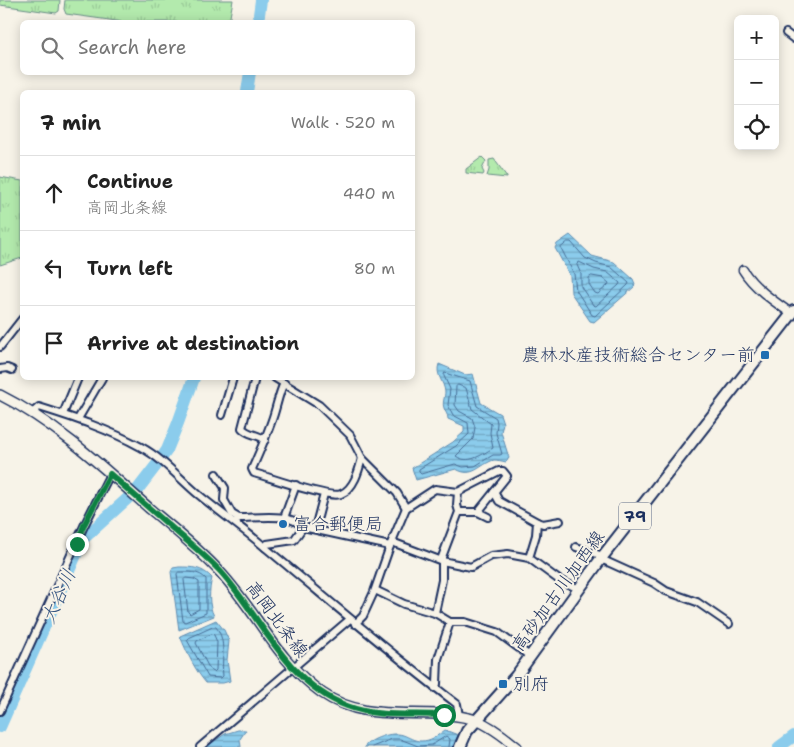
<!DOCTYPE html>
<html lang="en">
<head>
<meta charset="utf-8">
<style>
  :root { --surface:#fff; --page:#f6f6f6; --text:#222; --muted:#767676; --line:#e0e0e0 }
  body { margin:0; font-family:"Shantell Sans","Klee One",sans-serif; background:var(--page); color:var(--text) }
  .controls { position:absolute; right:15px; top:15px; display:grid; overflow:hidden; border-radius:8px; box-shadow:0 2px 12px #0003 }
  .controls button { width:45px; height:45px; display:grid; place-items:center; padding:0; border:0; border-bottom:1px solid var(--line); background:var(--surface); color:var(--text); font:25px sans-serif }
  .stop { position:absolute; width:15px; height:15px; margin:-11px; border:4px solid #0b8043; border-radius:50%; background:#fff }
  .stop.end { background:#0b8043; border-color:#fff; box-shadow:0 1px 5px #0008 }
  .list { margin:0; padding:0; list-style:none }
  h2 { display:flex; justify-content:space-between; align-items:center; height:65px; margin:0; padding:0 20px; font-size:21px }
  h2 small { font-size:16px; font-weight:400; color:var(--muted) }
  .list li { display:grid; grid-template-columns:32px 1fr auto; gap:15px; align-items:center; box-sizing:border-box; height:75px; padding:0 20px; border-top:1px solid var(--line) }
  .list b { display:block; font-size:19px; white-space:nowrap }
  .list p { margin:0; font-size:16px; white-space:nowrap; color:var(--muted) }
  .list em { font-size:16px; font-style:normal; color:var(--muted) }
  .icon { flex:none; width:28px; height:28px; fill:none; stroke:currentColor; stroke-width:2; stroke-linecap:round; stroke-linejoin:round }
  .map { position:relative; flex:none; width:794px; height:747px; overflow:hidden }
  .search { position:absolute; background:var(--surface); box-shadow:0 2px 12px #0003; left:20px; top:20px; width:395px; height:55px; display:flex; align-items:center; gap:12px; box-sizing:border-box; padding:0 18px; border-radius:8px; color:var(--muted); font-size:19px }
  .panel { position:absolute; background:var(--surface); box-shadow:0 2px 12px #0003; left:20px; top:90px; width:395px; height:290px; border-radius:8px }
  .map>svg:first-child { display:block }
  .grass { fill:url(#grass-tufts); stroke:#678c86 }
  .water { fill:url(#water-rules); stroke:#5e8db3 }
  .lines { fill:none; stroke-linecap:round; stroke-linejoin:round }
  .shore { stroke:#486e97; stroke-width:1 }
  .river { stroke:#8bccec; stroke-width:12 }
  .minor-casing { stroke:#1b2f5e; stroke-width:10 }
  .tertiary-casing { stroke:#1b2f5e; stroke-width:11 }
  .secondary-casing { stroke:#1b2f5e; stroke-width:12 }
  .primary-casing { stroke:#1b2f5e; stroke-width:14 }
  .minor { stroke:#f7f3e8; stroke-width:6 }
  .tertiary { stroke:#f7f3e8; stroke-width:8 }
  .secondary { stroke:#f7f3e8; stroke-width:9 }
  .primary { stroke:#f7f3e8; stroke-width:10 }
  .route { stroke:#0b8043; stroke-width:6 }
  .poi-dot { fill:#1f6fb2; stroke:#f7f3e8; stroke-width:2 }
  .labels { text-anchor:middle; stroke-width:4; stroke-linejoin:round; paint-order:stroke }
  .shield { fill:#f7f3e8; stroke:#5d6a87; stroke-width:1 }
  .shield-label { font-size:16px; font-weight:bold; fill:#1b2f5e }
  .poi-label { font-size:18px; fill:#1b2f5e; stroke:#f7f3e8; text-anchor:start }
  .street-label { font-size:18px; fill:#1b2f5e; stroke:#f7f3e8 }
  .water-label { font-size:19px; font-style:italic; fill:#375682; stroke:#f7f3e8 }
</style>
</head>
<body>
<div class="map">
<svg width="794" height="747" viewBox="0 0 794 747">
  <defs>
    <pattern id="grass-tufts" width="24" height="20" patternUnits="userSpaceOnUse" patternTransform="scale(1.25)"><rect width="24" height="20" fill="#b3eaad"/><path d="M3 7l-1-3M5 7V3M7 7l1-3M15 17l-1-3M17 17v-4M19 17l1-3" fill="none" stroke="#99c997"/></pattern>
    <pattern id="water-rules" width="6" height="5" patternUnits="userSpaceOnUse" patternTransform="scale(1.25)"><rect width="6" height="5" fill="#8bccec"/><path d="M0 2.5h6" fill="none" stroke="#71a6c2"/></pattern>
  </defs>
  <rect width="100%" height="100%" fill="#f7f3e8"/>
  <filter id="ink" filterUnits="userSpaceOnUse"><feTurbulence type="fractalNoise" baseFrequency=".02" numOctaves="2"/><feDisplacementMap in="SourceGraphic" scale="10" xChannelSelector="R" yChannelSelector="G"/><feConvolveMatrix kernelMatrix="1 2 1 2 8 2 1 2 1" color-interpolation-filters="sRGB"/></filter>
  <g filter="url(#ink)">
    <g class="grass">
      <polygon points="0,0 60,0 59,11 56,13 0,5"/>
      <polygon points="65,0 233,0 229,22 124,22 66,14 64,9"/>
      <polygon points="482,157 486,161 482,169 484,173 483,175 466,173 466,169"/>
      <polygon points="494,159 507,177 507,178 487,176 489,170 489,160"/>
      <polygon points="0,177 22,181 22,258 0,265"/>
    </g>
    <g class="water">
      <polygon points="570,235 592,256 614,262 633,279 635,284 634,287 594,322 590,321 571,293 570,276 555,248 557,244"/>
      <path d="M439,364L465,375L473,374L481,403L500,414L503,423L501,432L509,458L506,462C502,461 497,460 494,460C480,464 473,479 456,469L416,480L412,468L453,442L464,432V426L448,419C448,414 445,412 444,408C442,403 445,397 445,392C444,381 435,375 439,364Z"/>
      <path d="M179,567C192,567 202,567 212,578C209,590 208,605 214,616L179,630L171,572L173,568Z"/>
      <path d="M216,620L224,630L229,641L227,660L230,681L223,683H206C195,670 187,653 180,636Z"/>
      <polygon points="238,730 246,730 240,739 241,747 206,747 225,734"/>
      <path d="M445,730L458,735L453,747H364C370,739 392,731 403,735C409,737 414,741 421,741C431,741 437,736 445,730Z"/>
    </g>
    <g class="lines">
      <g class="shore">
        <polygon points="568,242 571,242 585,258 596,263 611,267 629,283 628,285 595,316 592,315 576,290 574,274 561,248"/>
        <polygon points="579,262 594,269 607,272 620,283 619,285 596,306 593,305 581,287 581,274 577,265"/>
        <polygon points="592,276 603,278 609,283 608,285 598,294 595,293 589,284 589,278"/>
        <polygon points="445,373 470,381 477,406 496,418 497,423 496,433 502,454 500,455 493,455 475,466 463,467 455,464 421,474 419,472 419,469 456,446 469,434 468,423 453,415 448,405 450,389 444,376"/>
        <path d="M458,385L466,388L472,409L491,424L490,433L493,448C481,455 468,465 456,456L473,439L475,427L472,418L459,411L455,405L456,387Z"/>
        <path d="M179,572C189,572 199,571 206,579V613L185,622L183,621L177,574Z"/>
        <polygon points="186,578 194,579 199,582 199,609 190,614 188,612 184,580"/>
        <path d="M213,627H216C227,641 221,659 223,676L221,678L208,677L187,640L189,638Z"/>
        <polygon points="212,634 214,635 217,642 216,670 214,672 210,670 196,643 197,641"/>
        <polyline points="372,747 392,739 400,739 418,746 432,745 446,736 450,739 449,747"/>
      </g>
      <g class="river">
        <polyline points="258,22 261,0"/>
        <polyline points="247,92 250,72"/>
        <polyline points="0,727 83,539 138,489 158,463 167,450 178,423 194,378"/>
        <polyline points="779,747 794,736"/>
      </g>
      <g class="minor-casing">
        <g id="minor">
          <polyline points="786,33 794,39"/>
          <polyline points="0,347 22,319"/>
          <polyline points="0,369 7,368 12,370"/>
          <path d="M255,378L242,428C248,435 258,434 265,440"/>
          <polyline points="275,378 319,405 350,435 362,458 397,493 406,508"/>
          <path d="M284,383C279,393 277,405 273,417C267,435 260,451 252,469L254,473C269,477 329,499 341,494C354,489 359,470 362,458"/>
          <path d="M32,413L39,407C74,418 108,429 141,447C163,459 180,479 199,495C221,513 245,530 267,549C330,601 392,655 457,704L459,716"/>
          <polyline points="63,414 78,378"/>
          <polyline points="222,415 233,378"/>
          <polyline points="78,419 102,378"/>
          <polyline points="216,474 225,488 224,500 232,514 239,518"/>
          <polyline points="494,492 499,501 537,522 543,524 560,521"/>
          <polyline points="478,512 488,517"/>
          <polyline points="284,518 296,485"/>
          <path d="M235,522L239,518C258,518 289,512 303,527"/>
          <polyline points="315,528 324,494"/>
          <polyline points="392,542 442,561 471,567 491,556 508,554 529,558 559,580 579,589"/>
          <polyline points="265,547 267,544 294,540 303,527 390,546"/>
          <polyline points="576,547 603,556"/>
          <polyline points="529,558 536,535 537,522"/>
          <polyline points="601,559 654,583 666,591 697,602 729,624"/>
          <polyline points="375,590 404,604 435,613 450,622 465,622 497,632 531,657"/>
          <polyline points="435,613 442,580 442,557 459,512 457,505 458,492"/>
          <polyline points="355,624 363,616 374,592 390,546 406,508 435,489 458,492 499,471 503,471 507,476 478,512 459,512"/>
          <polyline points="435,688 437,684 438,659 450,622"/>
          <polyline points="0,711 84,526 110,474"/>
          <polyline points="200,747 350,619"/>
        </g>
      </g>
      <g class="tertiary-casing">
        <path id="tertiary" d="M743,270C754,288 775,302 792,314"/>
      </g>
      <g class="secondary-casing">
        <path id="secondary" d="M0,395C56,423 103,467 150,509C174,529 199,549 220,572C258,613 275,659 322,693C358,718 397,712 439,714C451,715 465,716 476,720C491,726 505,737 517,747"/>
      </g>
      <g class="primary-casing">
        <polyline id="primary" points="460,747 467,731 516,676 603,556 794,311"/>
      </g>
      <use href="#minor" class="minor"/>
      <use href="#tertiary" class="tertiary"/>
      <use href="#secondary" class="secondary"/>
      <use href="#primary" class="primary"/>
    </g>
  </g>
  <g class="lines" filter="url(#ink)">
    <path class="route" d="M77,544L84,525L110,474C133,494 156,514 179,534C193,546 208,558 221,572C262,618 286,683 347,706C378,718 412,713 444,715"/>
  </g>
  <g class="poi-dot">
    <rect x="760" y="350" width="10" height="10" rx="2.5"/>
    <circle cx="283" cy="524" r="5"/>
    <rect x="498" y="679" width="10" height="10" rx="2.5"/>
  </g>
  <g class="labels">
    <rect class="shield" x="619" y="502.5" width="32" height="27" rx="4"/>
    <g class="shield-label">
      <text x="635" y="522">79</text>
    </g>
    <g class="poi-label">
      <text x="755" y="361" text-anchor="end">農林水産技術総合センター前</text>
      <text x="293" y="530">富合郵便局</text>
      <text x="513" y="690">別府</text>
    </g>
    <g class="street-label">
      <text transform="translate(558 591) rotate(-54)" y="6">高砂加古川加西線</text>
      <text transform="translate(277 619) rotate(53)" y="6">高岡北条線</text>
    </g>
    <g class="water-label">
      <text transform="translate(58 596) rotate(-66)" y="7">大谷川</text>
    </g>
  </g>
</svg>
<div class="controls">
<button>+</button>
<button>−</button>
<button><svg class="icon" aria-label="locate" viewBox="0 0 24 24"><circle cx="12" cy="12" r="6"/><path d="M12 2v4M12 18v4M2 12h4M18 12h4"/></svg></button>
</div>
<div class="stop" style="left:444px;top:715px"></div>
<div class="stop end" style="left:77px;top:544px"></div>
<div class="search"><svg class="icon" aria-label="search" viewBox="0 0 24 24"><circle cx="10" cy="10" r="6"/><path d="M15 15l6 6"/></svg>Search here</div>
<section class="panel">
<h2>7 min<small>Walk · 520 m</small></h2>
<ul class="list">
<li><svg class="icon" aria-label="ahead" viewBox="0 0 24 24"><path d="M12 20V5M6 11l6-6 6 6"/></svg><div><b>Continue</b><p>高岡北条線</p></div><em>440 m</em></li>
<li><svg class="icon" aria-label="left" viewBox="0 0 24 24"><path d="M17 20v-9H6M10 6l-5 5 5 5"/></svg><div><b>Turn left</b></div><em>80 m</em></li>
<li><svg class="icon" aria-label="arrive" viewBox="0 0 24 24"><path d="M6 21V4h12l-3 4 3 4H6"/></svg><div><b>Arrive at destination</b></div></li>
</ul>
</section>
</div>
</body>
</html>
